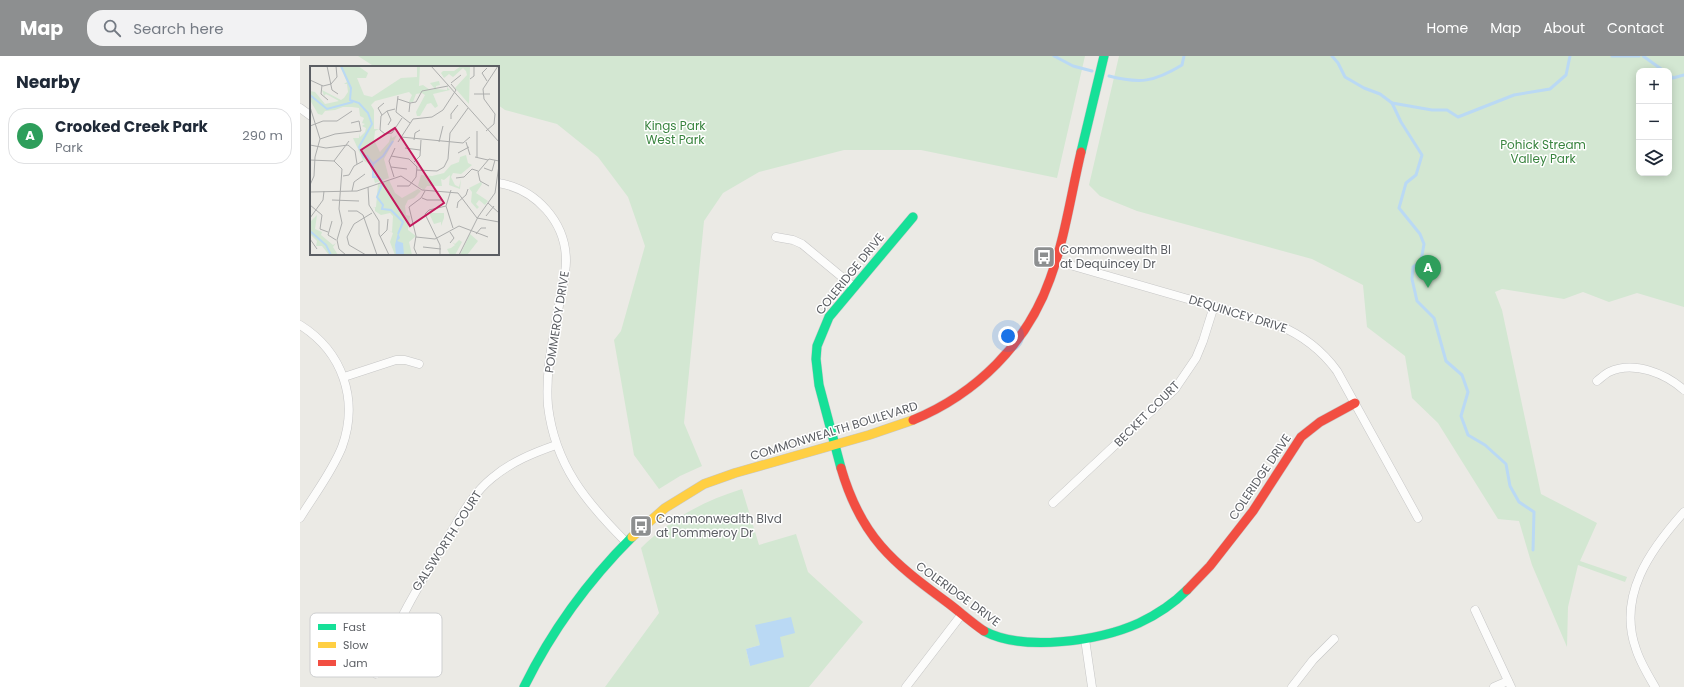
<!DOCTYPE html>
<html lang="en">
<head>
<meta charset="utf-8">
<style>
  :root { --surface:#fff; --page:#f2f2f3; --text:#1f2937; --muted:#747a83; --line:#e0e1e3; --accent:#8d8f90 }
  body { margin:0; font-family:Poppins,sans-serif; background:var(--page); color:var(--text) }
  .controls { position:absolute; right:12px; top:12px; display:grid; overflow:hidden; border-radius:8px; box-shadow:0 2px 10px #0003 }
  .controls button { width:36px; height:36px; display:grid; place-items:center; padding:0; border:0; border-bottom:1px solid var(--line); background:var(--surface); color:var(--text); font:20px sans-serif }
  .you { position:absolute; left:708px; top:280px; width:14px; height:14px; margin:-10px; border:3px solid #fff; border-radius:50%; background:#1a73e8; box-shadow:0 0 0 6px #1a73e833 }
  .badge { display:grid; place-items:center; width:26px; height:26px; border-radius:50%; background:var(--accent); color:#fff; font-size:13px; font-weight:700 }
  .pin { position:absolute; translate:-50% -33px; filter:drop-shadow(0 1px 2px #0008) }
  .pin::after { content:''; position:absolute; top:21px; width:14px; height:12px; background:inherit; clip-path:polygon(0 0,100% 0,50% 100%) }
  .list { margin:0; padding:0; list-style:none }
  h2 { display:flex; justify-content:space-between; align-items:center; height:52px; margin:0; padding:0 16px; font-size:17px }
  h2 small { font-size:13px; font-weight:400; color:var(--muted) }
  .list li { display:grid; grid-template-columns:26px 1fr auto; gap:12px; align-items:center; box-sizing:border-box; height:56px; margin:0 8px 8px; padding:0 8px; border:1px solid var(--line); border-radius:16px }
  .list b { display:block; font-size:15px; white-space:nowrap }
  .list p { margin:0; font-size:13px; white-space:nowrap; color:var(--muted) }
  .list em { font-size:13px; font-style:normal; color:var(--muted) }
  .icon { flex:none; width:22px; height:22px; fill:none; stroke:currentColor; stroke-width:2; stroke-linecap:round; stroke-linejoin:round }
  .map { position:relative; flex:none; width:1384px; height:631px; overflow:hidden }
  header { display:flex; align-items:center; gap:24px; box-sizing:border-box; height:56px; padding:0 20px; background:var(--accent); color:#fff }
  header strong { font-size:19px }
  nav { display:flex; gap:22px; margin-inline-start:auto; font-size:14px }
  .search { width:280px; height:36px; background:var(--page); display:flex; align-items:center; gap:10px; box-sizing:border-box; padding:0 14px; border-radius:16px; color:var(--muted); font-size:15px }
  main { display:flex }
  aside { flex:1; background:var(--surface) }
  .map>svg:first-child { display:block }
  .green { fill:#d3e7d2; fill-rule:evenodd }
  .water { fill:#bad9f4 }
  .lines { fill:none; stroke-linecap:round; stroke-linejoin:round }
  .stream { stroke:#bad9f4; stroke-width:3 }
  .street-casing { stroke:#c6c6c6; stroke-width:9 }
  .fast-casing { stroke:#c7c7c7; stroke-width:10 }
  .slow-casing { stroke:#c7c7c7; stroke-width:10 }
  .jam-casing { stroke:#c7c7c7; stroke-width:10 }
  .street { stroke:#fcfcfb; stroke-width:8 }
  .fast { stroke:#16e098; stroke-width:9 }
  .slow { stroke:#ffcf43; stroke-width:9 }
  .jam { stroke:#f24e42; stroke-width:9 }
  .labels { text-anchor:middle; stroke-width:3; stroke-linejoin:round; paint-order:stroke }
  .park-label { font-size:12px; fill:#39843f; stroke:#fff }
  .poi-label { font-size:12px; fill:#5b5e63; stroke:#fff; text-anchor:start }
  .street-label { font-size:12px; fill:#5b5e63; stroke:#fff }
  .inset-river { fill:none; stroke:#bad9f4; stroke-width:2 }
  .inset-road { fill:none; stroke:#adaead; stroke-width:1 }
  .view { fill:#c2185b; fill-opacity:0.15; stroke:#c2185b; stroke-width:2 }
  .inset-edge { fill:none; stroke:#5b5e63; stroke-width:2 }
  .key { fill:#fff; stroke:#cecfd0; stroke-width:1 }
  .key-label { font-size:11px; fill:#5b5e63 }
</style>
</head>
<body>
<header>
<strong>Map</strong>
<div class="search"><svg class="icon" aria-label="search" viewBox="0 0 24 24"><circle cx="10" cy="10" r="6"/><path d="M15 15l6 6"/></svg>Search here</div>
<nav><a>Home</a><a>Map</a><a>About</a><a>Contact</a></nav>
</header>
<main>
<aside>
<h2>Nearby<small></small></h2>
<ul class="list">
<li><span class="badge" style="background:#2e9e5b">A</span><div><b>Crooked Creek Park</b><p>Park</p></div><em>290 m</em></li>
</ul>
</aside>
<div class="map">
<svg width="1384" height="631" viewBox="0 0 1384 631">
  <rect width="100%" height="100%" fill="#ebeae5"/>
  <g class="green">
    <polygon points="58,0 785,0 757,122 621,94 544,94 459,116 423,137 404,165 384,367 402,410 380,420 359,433 334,399 314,284 321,275 345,190 328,141 298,101 257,68 205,54 198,49 198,11 75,11"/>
    <path d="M819,0H1384V251L1337,237L1309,246L1283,236L1264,243L1202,233L1195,236L1202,254L1241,438L1297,467L1280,505L1327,521L1325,526L1278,509L1268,551L1267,591L1232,509L1219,465L1198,463L1138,367L1112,342L1105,300L1067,271L1063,229L1012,203L837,155L800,140L789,129ZM1339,15H1369V117H1339Z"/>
    <path d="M442,433L459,489L496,478L508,516L563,566L509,631H305L359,557L341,492C369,464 403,445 442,433ZM491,561L480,581L450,610L446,593L460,589Z"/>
  </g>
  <polygon class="water" points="491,561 495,577 480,581 484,601 450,610 446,593 460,589 455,569"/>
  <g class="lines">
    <g class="stream">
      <polyline points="754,0 773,10 792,15"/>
      <polyline points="1032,0 1038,7 1045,21 1064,32 1080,38 1092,47 1101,66 1122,99 1116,119 1106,127 1099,152 1120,178 1124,188 1121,205 1113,211 1112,223 1117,245 1134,262 1146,305 1162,319 1168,336 1161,360 1168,379 1185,389 1206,408 1210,430 1219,446 1234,456 1233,494"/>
      <polyline points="1312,0 1339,0"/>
      <polyline points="1343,0 1364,15"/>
      <polyline points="1369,19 1373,22 1384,19"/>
      <path d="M809,20C840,28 854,26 882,9L884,0"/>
      <polyline points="1092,47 1132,54 1147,54 1158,61 1214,39 1250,33 1266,19 1270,0"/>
    </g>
    <g class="street-casing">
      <g id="street">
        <polyline points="0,52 11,60"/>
        <path d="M198,127C236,133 266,166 266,205C266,218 262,231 260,244C254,279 245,314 248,350C255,409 286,446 326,486"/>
        <polyline points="476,181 493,184 502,188 554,231"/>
        <path d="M756,205L978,269C1002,279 1021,293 1037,315L1118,462"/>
        <path d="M0,269C43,296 59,344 42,391C32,416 14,439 0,462"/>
        <polyline points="44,321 96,304 105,304 119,308"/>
        <path d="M1297,325C1301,322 1305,318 1309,316C1334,304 1366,318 1384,334"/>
        <polyline points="753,447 875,333 896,302 903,285 914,250"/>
        <polyline points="1175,554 1211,631"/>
        <polyline points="785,583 792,631"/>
        <path d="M76,618C94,571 119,529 145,486C159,464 171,439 192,422C211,406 233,397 256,389"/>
        <polyline points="606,631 662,558"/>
        <polyline points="992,631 1013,604 1034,583"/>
        <polyline points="1194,631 1208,625"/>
        <path d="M1355,631C1348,619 1340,606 1336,593C1317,540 1350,494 1384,456"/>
      </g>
    </g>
    <g class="fast-casing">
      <g id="fast">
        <polyline points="781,96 804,0"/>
        <polyline points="541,412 519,329 516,303 517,290 529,261 613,161"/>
        <path d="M684,575C723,596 799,585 839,567C856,559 873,548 887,534"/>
        <path d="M224,631C252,574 287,526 332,481"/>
      </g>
    </g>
    <g class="slow-casing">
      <polyline id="slow" points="332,481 365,452 404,428 435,417 569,379 613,364"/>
    </g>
    <g class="jam-casing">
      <g id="jam">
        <path d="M613,364C676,338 727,288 750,223C765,182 771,138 781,96"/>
        <path d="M541,412C561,481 592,506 648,547C660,556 671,566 684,575"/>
        <polyline points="887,534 910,510 953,455 1001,381 1020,366 1055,347"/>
      </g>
    </g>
    <use href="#street" class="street"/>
    <use href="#fast" class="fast"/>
    <use href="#slow" class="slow"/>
    <use href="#jam" class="jam"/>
  </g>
  <defs>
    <g id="bus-square" transform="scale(1.15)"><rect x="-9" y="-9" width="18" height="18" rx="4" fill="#8d8f90" stroke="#fff"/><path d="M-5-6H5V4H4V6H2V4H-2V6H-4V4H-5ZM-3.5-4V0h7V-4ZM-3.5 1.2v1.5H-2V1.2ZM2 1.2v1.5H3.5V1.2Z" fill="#fff"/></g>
  </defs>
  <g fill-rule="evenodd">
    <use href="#bus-square" x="744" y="201"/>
    <use href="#bus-square" x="341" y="470"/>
  </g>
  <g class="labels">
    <g class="park-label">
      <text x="375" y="74">Kings Park<tspan x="375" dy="14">West Park</tspan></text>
      <text x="1243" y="93">Pohick Stream<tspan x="1243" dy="14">Valley Park</tspan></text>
    </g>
    <g class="poi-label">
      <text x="760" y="198">Commonwealth Bl<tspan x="760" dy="14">at Dequincey Dr</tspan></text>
      <text x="356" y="467">Commonwealth Blvd<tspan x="356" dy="14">at Pommeroy Dr</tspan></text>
    </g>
    <g class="street-label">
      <text transform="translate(550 218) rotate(-51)" y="4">COLERIDGE DRIVE</text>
      <text transform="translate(938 258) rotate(17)" y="4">DEQUINCEY DRIVE</text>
      <text transform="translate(257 266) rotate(-81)" y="4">POMMEROY DRIVE</text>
      <text transform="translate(847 358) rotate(-45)" y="4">BECKET COURT</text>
      <text transform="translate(534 375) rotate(-17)" y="4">COMMONWEALTH BOULEVARD</text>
      <text transform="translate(960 421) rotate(-56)" y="4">COLERIDGE DRIVE</text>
      <text transform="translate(147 485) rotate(-57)" y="4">GALSWORTH COURT</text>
      <text transform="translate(658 538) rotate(36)" y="4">COLERIDGE DRIVE</text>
    </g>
  </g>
  <g transform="translate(10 10)">
    <rect width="189" height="189" fill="#ebeae5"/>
    <path d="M30,0H48L58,7L56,12H47L54,29L62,31L91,12L107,11V0H110L109,20L113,19L120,24L125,23L120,17L129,15L130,19L126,20V23L137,24V21L140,24L123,28L128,40L125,42L121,37L117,38L110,50H107L106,46L115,29L112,27L106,28L103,36H99L102,29L99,26L65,35L61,39L64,44V63H69L65,65L64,74L70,86L79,76L81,69L82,72L87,69L74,93L79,112L65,117L60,99L53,94L43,72H49V67L50,71L55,66L56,62L52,60L55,58L52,57L54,52L50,50L49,42L42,41V44V41H33L25,44L26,46L25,44L15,45L12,49L8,48L0,34V25L5,26L15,38L29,35L16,28L14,30L12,24L31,34L34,32L38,26L37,18H34L37,16ZM151,0H160L159,38L145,22L157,9L156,5L153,2L143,11L139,8L134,12L131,7L133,5H144ZM156,89L158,97L162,99L151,108L143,107L141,111L145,119L149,121L151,113L150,123L139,119L140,109L134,114L131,113L132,120H117L114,124L108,120L111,109L122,110L134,107L141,99L149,96L150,91ZM79,114L85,127L92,132L108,123L111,125L104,132L98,134L95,140L96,149L100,150L98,164L106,170L99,176L102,189H85L80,176L83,167L78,164L82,166L83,150L80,147L71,149L65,145V141L61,143L66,141L68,118ZM171,116L172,118L166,127L178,135L175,139L169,134L166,138L169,141L167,143L161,136L162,126L159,122ZM119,147H134V152H138H134L131,160V156L124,158ZM7,149L5,163L12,166L11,169L23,179L26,177L23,181L28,189H19L12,180H6L7,175L0,168V156ZM160,168L168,175L157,189H150ZM149,174L152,176L145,189H140L137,183L141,182L145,179L142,176L145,178Z" fill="#d3e7d2"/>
    <path d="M88,167L90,172L87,175L93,177L94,189H86L85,179Z" fill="#bad9f4"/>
    <path class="inset-river" d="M31,0L41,22L40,34L49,37L58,47L62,58L49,81L54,91L57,90L63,98M0,29L17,43L43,36M72,115L69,111H63V98L73,90L83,75M73,116L67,131L73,139L72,143L81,144L93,156L88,168M0,165L16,179L21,189"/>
    <path class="inset-road" d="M17,0L22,24L28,28M121,0L189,76M177,2L172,7L177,15M160,13L164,10V0M0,14L13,20L21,18L27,11L26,0M141,17L151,9M12,19L11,28L18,34M164,28H180M88,30L86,46L100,57M88,33L100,37L99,46M100,37L106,36L112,25L138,20M0,41L10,73L5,91L4,110L0,119M85,43L77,45L71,50L70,64L75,68L82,67L92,52M77,45L81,54L78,59M72,49L68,42L74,37M141,53V48L148,39M0,60L13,55H27L42,45M176,65L184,58L185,48L174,33L173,23L188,0M91,71L153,77L160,71M10,73L25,68L51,65L49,55L41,57M104,74L105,67L110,64M88,76L103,53L122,51L133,44L146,24L141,18M129,76L133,60M156,76L160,89M0,79L16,82L38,79L45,85L47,98M95,82L110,84M148,87L159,81M81,90L99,93L107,101L106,111L99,120H87M165,91L178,94M167,91V65M0,94L24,95L32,103L29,143L32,157L27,174L29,183L36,189M24,95L39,75M104,96L110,90L111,74M81,101L97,103M174,102L182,105L185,94M107,104L127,105L134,101L138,93L140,67L158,42M33,110L39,109L44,100L53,95M84,111L79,95L85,82M146,112L154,111L162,103L168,105M179,120L170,115L168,106L179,93L189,95M58,121L59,139L69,155V168L79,189M42,125L44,116L55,108M0,126L47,125L91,110L112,124L148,127L167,152M112,132L117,134H131M22,134L49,135M178,137L189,147M0,139L12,149L10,163L18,166M136,140L143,162M147,142L148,136L156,129L158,123M38,145H47L53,149L67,189M176,150L184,140M0,152L13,134L14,125M167,152L189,156M22,155L18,169L26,174M140,166L144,172L140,177M166,168L171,162H176M70,171L77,164L78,153M106,171L125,173L149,160L178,171M0,173L7,183M113,181L131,183M56,189L39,179L37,171L44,158L62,147M107,189L104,182L106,170L99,141L111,132L115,125M130,189V179L115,148L119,144L136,140L141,124M149,189L168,151L185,127L189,99"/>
    <path class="view" d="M85,62L134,137L100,160L51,84Z"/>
    <rect width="189" height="189" class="inset-edge"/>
  </g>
  <rect x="10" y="557" width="132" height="64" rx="6" class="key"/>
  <rect x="18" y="568" width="18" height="6" fill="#16e098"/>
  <rect x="18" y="586" width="18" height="6" fill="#ffcf43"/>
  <rect x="18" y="604" width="18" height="6" fill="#f24e42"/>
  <g class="key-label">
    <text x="43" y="575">Fast</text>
    <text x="43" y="593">Slow</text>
    <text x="43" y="611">Jam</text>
  </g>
</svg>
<div class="controls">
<button>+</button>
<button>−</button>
<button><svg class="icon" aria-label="layers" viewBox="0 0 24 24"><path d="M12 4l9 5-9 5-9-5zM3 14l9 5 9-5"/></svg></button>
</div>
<div class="you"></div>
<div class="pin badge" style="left:1128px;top:232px;background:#2e9e5b">A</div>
</div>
</main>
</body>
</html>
